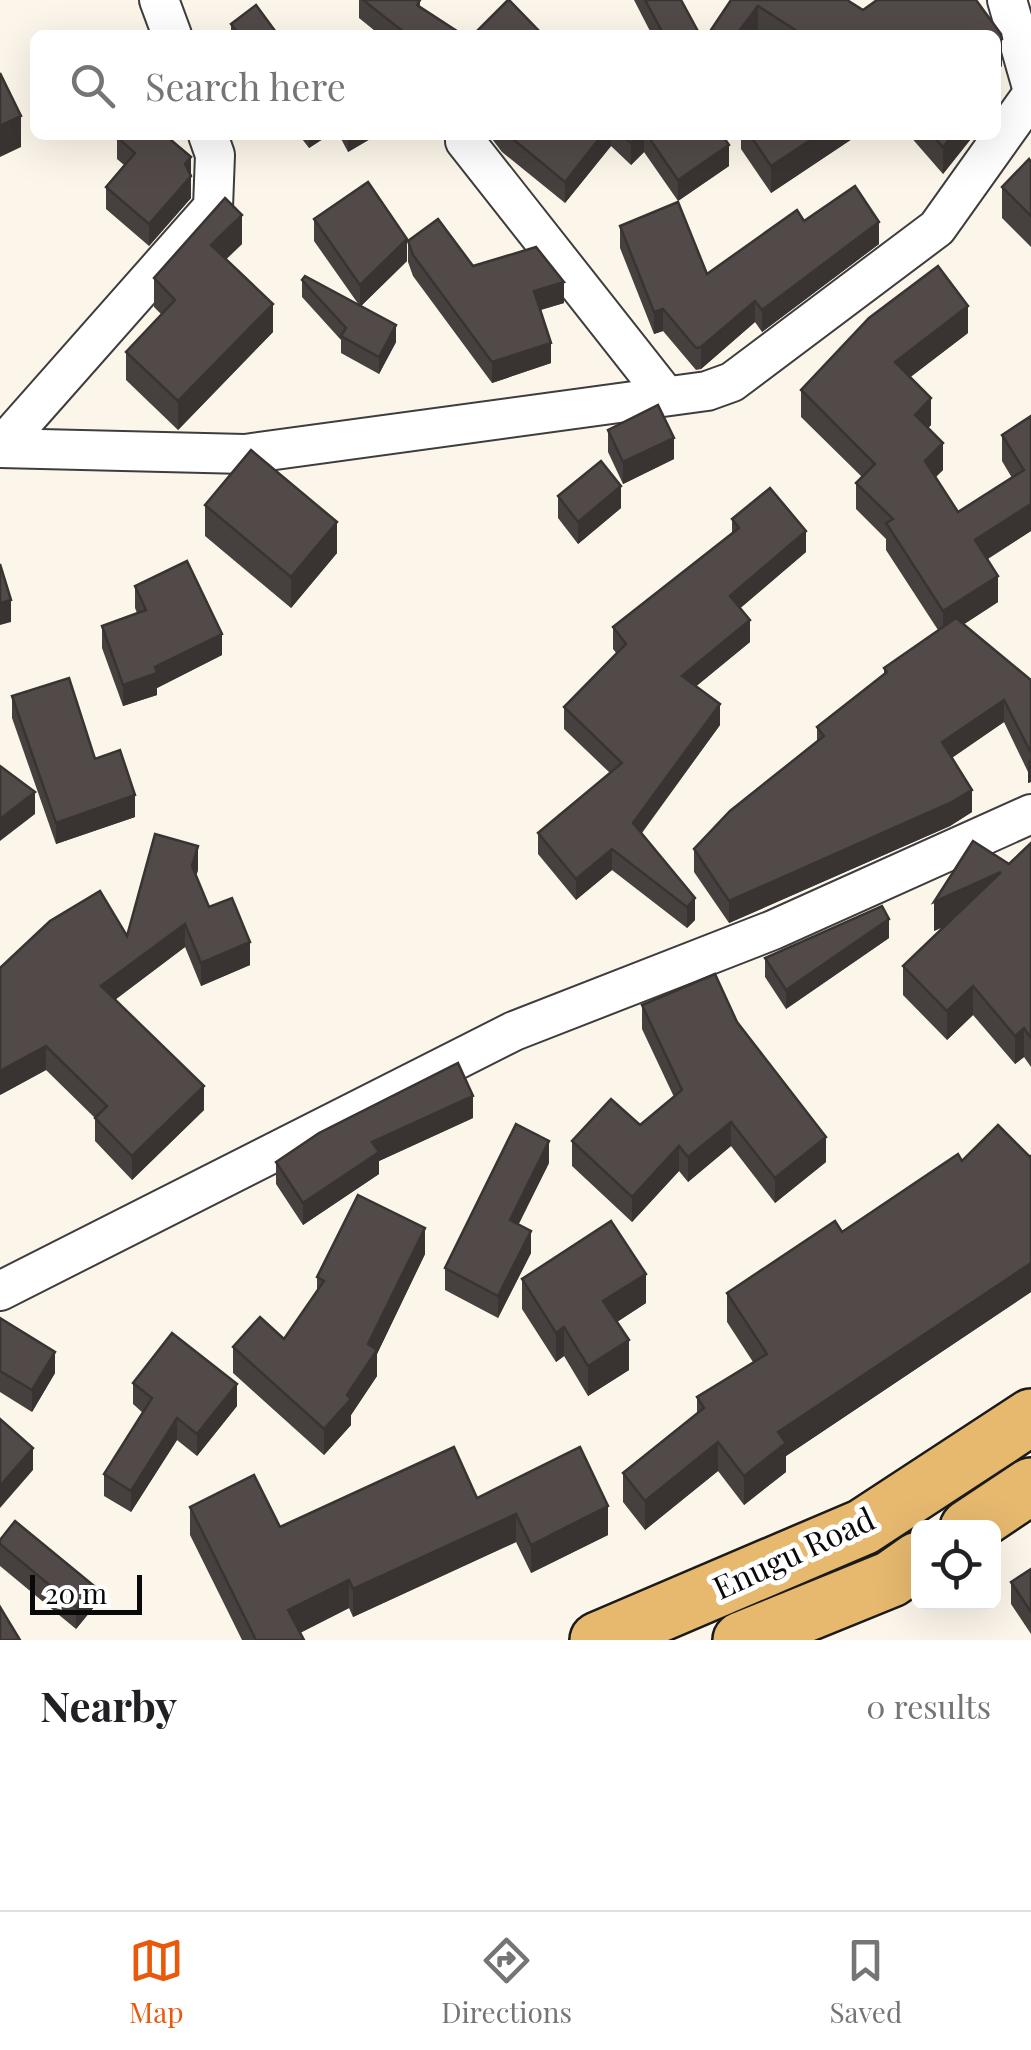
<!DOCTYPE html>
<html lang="en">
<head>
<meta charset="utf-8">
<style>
  :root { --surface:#fff; --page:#f2f2f2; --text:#202124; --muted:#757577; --line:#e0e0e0; --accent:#ea580c }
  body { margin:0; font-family:"Playfair Display",serif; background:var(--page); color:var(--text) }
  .controls { position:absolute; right:30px; bottom:30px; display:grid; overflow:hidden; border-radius:15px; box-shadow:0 10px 40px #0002 }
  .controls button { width:90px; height:90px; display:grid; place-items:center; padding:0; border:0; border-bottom:2px solid var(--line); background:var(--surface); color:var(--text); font:50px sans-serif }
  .scale { position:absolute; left:30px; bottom:25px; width:112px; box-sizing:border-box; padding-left:10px; border:5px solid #0a0a0a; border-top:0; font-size:28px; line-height:35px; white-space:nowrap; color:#0a0a0a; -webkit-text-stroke:8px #fff; paint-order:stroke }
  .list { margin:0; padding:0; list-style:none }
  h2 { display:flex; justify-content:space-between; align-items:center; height:130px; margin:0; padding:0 40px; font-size:42px }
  h2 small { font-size:32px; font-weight:400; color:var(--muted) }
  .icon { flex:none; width:55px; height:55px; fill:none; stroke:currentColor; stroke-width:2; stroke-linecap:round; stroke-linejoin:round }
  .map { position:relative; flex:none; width:1031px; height:1640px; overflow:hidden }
  .search { position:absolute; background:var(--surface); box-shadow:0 10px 40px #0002; left:30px; right:30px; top:30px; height:110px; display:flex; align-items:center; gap:25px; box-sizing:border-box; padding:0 35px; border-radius:15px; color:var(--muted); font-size:38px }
  .sheet { height:270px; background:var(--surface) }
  nav { display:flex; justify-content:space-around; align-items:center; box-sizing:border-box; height:140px; border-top:2px solid var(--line); background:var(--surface); font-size:28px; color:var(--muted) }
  nav a { display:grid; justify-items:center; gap:5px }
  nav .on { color:var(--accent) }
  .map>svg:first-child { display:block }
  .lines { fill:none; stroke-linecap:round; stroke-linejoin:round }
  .minor-casing { stroke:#3d3d3d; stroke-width:42 }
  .primary-casing { stroke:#1b1b1b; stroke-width:60 }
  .minor { stroke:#fff; stroke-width:38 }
  .primary { stroke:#e7b96f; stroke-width:55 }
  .wall { fill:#46403e }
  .shaded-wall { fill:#393432 }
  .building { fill:#514a48; stroke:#393432; stroke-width:2.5 }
  .labels { text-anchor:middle; stroke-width:10; stroke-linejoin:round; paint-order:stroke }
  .street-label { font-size:32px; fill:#0a0a0a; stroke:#fff }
</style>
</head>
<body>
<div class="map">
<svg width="1031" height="1640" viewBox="0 0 1031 1640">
  <rect width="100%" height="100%" fill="#fcf6ea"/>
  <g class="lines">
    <g class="minor-casing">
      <g id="minor">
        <polyline points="159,0 172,35"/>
        <polyline points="1007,0 1031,84"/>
        <polyline points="465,141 666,396"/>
        <polyline points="0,448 245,454 707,391 732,382 937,228 1031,96"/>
        <polyline points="0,448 213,207 215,155 208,135"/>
        <polyline points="0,1291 514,1031 773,930 1031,814"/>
      </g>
    </g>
    <g class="primary-casing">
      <g id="primary">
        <polyline points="968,1528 1031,1486"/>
        <polyline points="598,1640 863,1527 1031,1417"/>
        <polyline points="741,1640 891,1579 918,1560"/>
      </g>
    </g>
    <use href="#minor" class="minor"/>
    <use href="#primary" class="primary"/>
  </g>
  <g class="wall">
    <polygon points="359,0 420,0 420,7 463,35 380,35 359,18"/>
    <polygon points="634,0 681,0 700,35 652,35"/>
    <polygon points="731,0 847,0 863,10 877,0 976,0 1001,34 1002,66 996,71 996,35 762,35 758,33 757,35 709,35"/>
    <polygon points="231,24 278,35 231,35"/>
    <polygon points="299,135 329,135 309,148"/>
    <polygon points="339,135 377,135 348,152"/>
    <polygon points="489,135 722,135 729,166 678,201 644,152 631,165 611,146 565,203 502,152"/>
    <polygon points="741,135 858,135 771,193 741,149"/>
    <polygon points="909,135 974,135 943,174"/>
    <polygon points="117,137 191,157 191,198 149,246 106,209 106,187 124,165 117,159"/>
    <polygon points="1031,162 1031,247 1002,218 1002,187"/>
    <polygon points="314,219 407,261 361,306 396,342 379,374 341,353 341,340 302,297 302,280 359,305 314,241"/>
    <polygon points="804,221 879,244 762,332 755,322 701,369 696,370 663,331 654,334 620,248 620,226 707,274"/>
    <polygon points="408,241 564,303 540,310 551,363 492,383 413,276 408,262"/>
    <polygon points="242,244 226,259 273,332 178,430 126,380 126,352 161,314 154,307 154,278"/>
    <polygon points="968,333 910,377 931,425 928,428 943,470 935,477 958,512 1012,478 1002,461 1002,435 1031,416 1031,531 988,559 998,602 964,624 1031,680 1031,782 1028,783 1028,772 1004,722 952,758 972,812 950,826 729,923 694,872 694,849 817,742 817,727 884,674 884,668 938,630 886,550 886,539 856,509 856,483 862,477 801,417 801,390"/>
    <polygon points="608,430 674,459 623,484 608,452"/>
    <polygon points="558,496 621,508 578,544 558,518"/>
    <polygon points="205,505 337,553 291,608 205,536"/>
    <polygon points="732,519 806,552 740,608 750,642 696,686 720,725 642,833 695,920 687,928 612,870 576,900 538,854 538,833 610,773 564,729 564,707 617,654 613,649 613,627 732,533"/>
    <polygon points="135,586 222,655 157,688 157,695 123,706 102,648 102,626 137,613 135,608"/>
    <polygon points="12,696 95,759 135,817 56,844 12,718"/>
    <polygon points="1031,843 1031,1067 1024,1057 1015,1064 973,1015 947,1040 903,995 903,966 945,926 934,931"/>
    <polygon points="198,870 196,876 209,907 250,965 201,986 185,947 115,1000 204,1110 132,1180 95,1141 95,1118 46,1070 0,1095 127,936"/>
    <polygon points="889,938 786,1009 765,977 765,958"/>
    <polygon points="642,1005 737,1022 826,1162 775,1203 731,1146 688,1182 679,1171 632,1222 572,1166 572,1141 640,1125 674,1097 642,1029"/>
    <polygon points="473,1118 379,1161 379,1174 303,1225 276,1184 276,1162"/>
    <polygon points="1031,1156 1031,1292 786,1456 786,1472 744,1505 718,1471 645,1530 623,1502 623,1473 697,1414 697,1397 753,1362 727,1322 727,1293 842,1232 962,1161"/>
    <polygon points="549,1163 518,1224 531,1253 498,1318 445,1290 445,1268"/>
    <polygon points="425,1254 377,1354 377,1376 351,1415 351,1425 324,1455 233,1373 233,1347 284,1339 317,1291 317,1277"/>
    <polygon points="522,1279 646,1303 617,1322 629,1370 588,1396 564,1356 556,1362 522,1309"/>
    <polygon points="0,1318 55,1373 32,1412 0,1392"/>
    <polygon points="133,1383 237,1406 197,1456 177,1440 131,1512 104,1496 104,1474 143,1413 133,1404"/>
    <polygon points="477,1498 608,1535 531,1573 516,1542 353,1617 349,1608 300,1633 304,1640 242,1640 190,1535 190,1507 280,1527"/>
    <polygon points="0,1540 94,1607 76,1629 0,1566"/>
    <polygon points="1031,1569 1031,1634 1011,1604 1011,1582"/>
  </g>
  <g class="shaded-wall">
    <polygon points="758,6 758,33 757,35 736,35"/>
    <polygon points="1002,39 1002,66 996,71 996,44"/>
    <polygon points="21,116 21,147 0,157 0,126"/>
    <polygon points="309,135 329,135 309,148"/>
    <polygon points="348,135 377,135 348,152"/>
    <polygon points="602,135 611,135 611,146 565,203 565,182"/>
    <polygon points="639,135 644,135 644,152 631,165 631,143"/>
    <polygon points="818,135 858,135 771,193 771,166"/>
    <polygon points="953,135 974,135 943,174 943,147"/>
    <polygon points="729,145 729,166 678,201 678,180"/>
    <polygon points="191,157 191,198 149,246 149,224 185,164"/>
    <polygon points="242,215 242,244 211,274 211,245"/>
    <polygon points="879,222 879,244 762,332 762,310"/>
    <polygon points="407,239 407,261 360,307 360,285"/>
    <polygon points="564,282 564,303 534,312 534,291"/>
    <polygon points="755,301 755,322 701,369 701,347"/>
    <polygon points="273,304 273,332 178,430 178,401"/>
    <polygon points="968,306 968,333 895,389 895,362"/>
    <polygon points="663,309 663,331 654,334 654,312"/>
    <polygon points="396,325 396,342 379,374 379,357"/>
    <polygon points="551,343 551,363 492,383 492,362"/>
    <polygon points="931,398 931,425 915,441 915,415"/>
    <polygon points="674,438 674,459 623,484 623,462"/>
    <polygon points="943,443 943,470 925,488 925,461"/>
    <polygon points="621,486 621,508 578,544 578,522"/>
    <polygon points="1031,504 1031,531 975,566 975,540"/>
    <polygon points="337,522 337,553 291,608 291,577"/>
    <polygon points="806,531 806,552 730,617 730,596"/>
    <polygon points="998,576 998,602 943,638 943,611"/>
    <polygon points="11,600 11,622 0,625 0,603"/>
    <polygon points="750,620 750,642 682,698 682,676"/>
    <polygon points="222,634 222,655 157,688 157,695 123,706 123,685 155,667"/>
    <polygon points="1004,700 1004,722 942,764 942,742"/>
    <polygon points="720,704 720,725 633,844 633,823"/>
    <polygon points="1031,753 1031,782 1028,783 1028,761 1030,760"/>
    <polygon points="972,790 972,812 950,826 729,923 729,901"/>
    <polygon points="35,792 35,814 0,841 0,819"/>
    <polygon points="135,795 135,817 56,844 56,823"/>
    <polygon points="198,846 198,870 192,889 192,866"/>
    <polygon points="612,849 612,870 576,900 576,879"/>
    <polygon points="1001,872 1001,901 934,931 934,902"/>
    <polygon points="695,898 695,920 687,928 687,907"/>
    <polygon points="889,919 889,938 786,1009 786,990"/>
    <polygon points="185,924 185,947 101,1010 101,986"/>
    <polygon points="250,942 250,965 201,986 201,963"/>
    <polygon points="973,986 973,1015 947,1040 947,1011"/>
    <polygon points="1024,1028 1024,1057 1015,1064 1015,1036"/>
    <polygon points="46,1046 46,1070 0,1095 0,1071"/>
    <polygon points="204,1086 204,1110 132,1180 132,1156"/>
    <polygon points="473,1096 473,1118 379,1161 379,1174 303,1225 303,1203 372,1142"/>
    <polygon points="731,1122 731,1146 688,1182 688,1157"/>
    <polygon points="826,1137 826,1162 775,1203 775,1178"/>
    <polygon points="549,1141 549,1163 510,1242 510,1220"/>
    <polygon points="679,1146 679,1171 632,1222 632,1197"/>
    <polygon points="425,1228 425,1254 377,1354 377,1376 351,1415 351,1425 324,1455 324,1429 347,1395 368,1344"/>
    <polygon points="531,1231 531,1253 498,1318 498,1296"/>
    <polygon points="1031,1263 1031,1292 786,1456 786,1472 744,1505 744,1476 778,1432"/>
    <polygon points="646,1274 646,1303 603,1331 603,1301"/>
    <polygon points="564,1327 564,1356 556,1362 556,1333"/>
    <polygon points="629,1340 629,1370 588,1396 588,1366"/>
    <polygon points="55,1352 55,1373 32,1412 32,1390"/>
    <polygon points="237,1384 237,1406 197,1456 197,1434"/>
    <polygon points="177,1418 177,1440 131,1512 131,1491"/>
    <polygon points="718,1442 718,1471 645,1530 645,1501"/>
    <polygon points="33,1448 33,1470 0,1508 0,1486"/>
    <polygon points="608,1506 608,1535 531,1573 531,1545"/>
    <polygon points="516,1514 516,1542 353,1617 353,1589"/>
    <polygon points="349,1580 349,1608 288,1639 288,1610"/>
    <polygon points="94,1586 94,1607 76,1629 76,1607"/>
  </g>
  <g class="building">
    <polygon points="363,0 420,0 417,5 463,35 402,35 405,33"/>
    <polygon points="508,0 509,0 543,35 473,35"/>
    <polygon points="645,0 681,0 700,35 664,35"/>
    <polygon points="731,0 847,0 863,10 877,0 976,0 1001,34 1002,39 996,44 996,35 803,35 758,6 736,35 712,35 709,33"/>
    <polygon points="256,5 278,35 239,35 231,24"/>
    <polygon points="0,73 21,116 0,126"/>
    <polygon points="119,135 165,135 191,157 185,164 191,176 149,224 106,187 135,153 117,137"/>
    <polygon points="508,135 602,135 565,182"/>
    <polygon points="622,135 639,135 631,143"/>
    <polygon points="647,135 722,135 729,145 678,180"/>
    <polygon points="750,135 818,135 771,166"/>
    <polygon points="932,135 953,135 943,147"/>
    <polygon points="1029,159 1031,162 1031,216 1002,187"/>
    <polygon points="368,182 407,239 360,285 314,219"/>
    <polygon points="855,186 879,222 762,310 755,301 701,347 696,348 663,309 654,312 620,226 678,202 707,274 797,210 804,221"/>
    <polygon points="225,198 242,215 211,245 273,304 178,401 126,352 175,300 154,278"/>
    <polygon points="438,219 473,266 536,247 564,282 534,291 551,343 492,362 413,255 408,241"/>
    <polygon points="938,266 968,306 895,362 931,398 915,415 943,443 925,461 958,512 1024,470 1002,435 1031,416 1031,504 975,540 998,576 943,611 886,523 893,519 856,483 875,464 801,390 869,318"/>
    <polygon points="305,276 396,325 379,357 341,336 346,328 302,280"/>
    <polygon points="658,405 674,438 623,462 608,430"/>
    <polygon points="251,450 337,522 291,577 205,505"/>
    <polygon points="601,461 621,486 578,522 558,496"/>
    <polygon points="770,488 806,531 730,596 750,620 682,676 720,704 633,823 695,898 687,907 612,849 576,879 538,833 622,763 564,707 626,644 613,627 739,528 732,519"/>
    <polygon points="187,561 222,634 155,667 157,673 123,685 102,626 146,610 135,586"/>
    <polygon points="0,564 11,600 0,603"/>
    <polygon points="956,618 1031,680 1031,753 1004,700 942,742 972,790 950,803 729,901 694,849 730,811 824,736 817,727 887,672 884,668"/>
    <polygon points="69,678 95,759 120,750 135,795 56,823 12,696"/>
    <polygon points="0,766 35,792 0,819"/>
    <polygon points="155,834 198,846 192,866 209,907 232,898 250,942 201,963 185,924 101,986 204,1086 132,1156 95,1118 107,1106 46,1046 0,1071 0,968 50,921 100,891 127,936"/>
    <polygon points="973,841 1009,864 1031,843 1031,1038 1024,1028 1015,1036 973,986 947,1011 903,966 1001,872 934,902"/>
    <polygon points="882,906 889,919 786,990 765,958"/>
    <polygon points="715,974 737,1022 826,1137 775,1178 731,1122 688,1157 679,1146 632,1197 572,1141 611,1099 640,1125 682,1090 642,1005"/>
    <polygon points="458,1063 473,1096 372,1142 379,1152 303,1203 276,1162 319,1133"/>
    <polygon points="516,1124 549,1141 510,1220 531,1231 498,1296 445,1268"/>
    <polygon points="998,1125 1030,1157 1031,1156 1031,1263 778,1432 786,1443 744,1476 718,1442 645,1501 623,1473 704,1408 697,1397 767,1354 727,1293 835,1221 842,1232 958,1154 962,1161"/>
    <polygon points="358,1195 425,1228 368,1344 377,1350 347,1395 351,1399 324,1429 233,1347 260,1317 284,1339 324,1281 317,1277"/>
    <polygon points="611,1221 646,1274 603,1301 629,1340 588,1366 564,1327 556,1333 522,1279"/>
    <polygon points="0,1318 55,1352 32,1390 0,1371"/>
    <polygon points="172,1333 237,1384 197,1434 177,1418 131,1491 104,1474 152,1398 133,1383"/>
    <polygon points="0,1419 33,1448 0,1486"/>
    <polygon points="454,1447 477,1498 580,1447 608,1506 531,1545 516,1514 353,1589 349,1580 288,1610 304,1640 256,1640 190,1507 254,1475 280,1527"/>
    <polygon points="15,1521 94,1586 76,1607 0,1544 0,1540"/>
    <polygon points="1031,1569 1031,1612 1011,1582"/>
    <polygon points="0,1607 20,1640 0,1640"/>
  </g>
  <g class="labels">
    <g class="street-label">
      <text transform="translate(794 1554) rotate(-25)" y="11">Enugu Road</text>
    </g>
  </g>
</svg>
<div class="controls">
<button><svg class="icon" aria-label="locate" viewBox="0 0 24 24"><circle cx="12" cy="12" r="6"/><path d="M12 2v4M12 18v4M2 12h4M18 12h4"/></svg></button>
</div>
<div class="scale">20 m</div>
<div class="search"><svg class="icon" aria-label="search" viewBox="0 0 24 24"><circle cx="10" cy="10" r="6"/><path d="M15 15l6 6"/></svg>Search here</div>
</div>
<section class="sheet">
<h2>Nearby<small>0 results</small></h2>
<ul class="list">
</ul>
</section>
<nav>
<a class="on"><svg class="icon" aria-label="map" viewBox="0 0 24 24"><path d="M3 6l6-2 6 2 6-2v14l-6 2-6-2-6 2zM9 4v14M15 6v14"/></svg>Map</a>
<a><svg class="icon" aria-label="directions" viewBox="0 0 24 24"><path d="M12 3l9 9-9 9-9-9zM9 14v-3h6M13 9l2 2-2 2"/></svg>Directions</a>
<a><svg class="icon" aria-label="saved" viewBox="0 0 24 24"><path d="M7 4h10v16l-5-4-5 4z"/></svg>Saved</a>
</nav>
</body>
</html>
